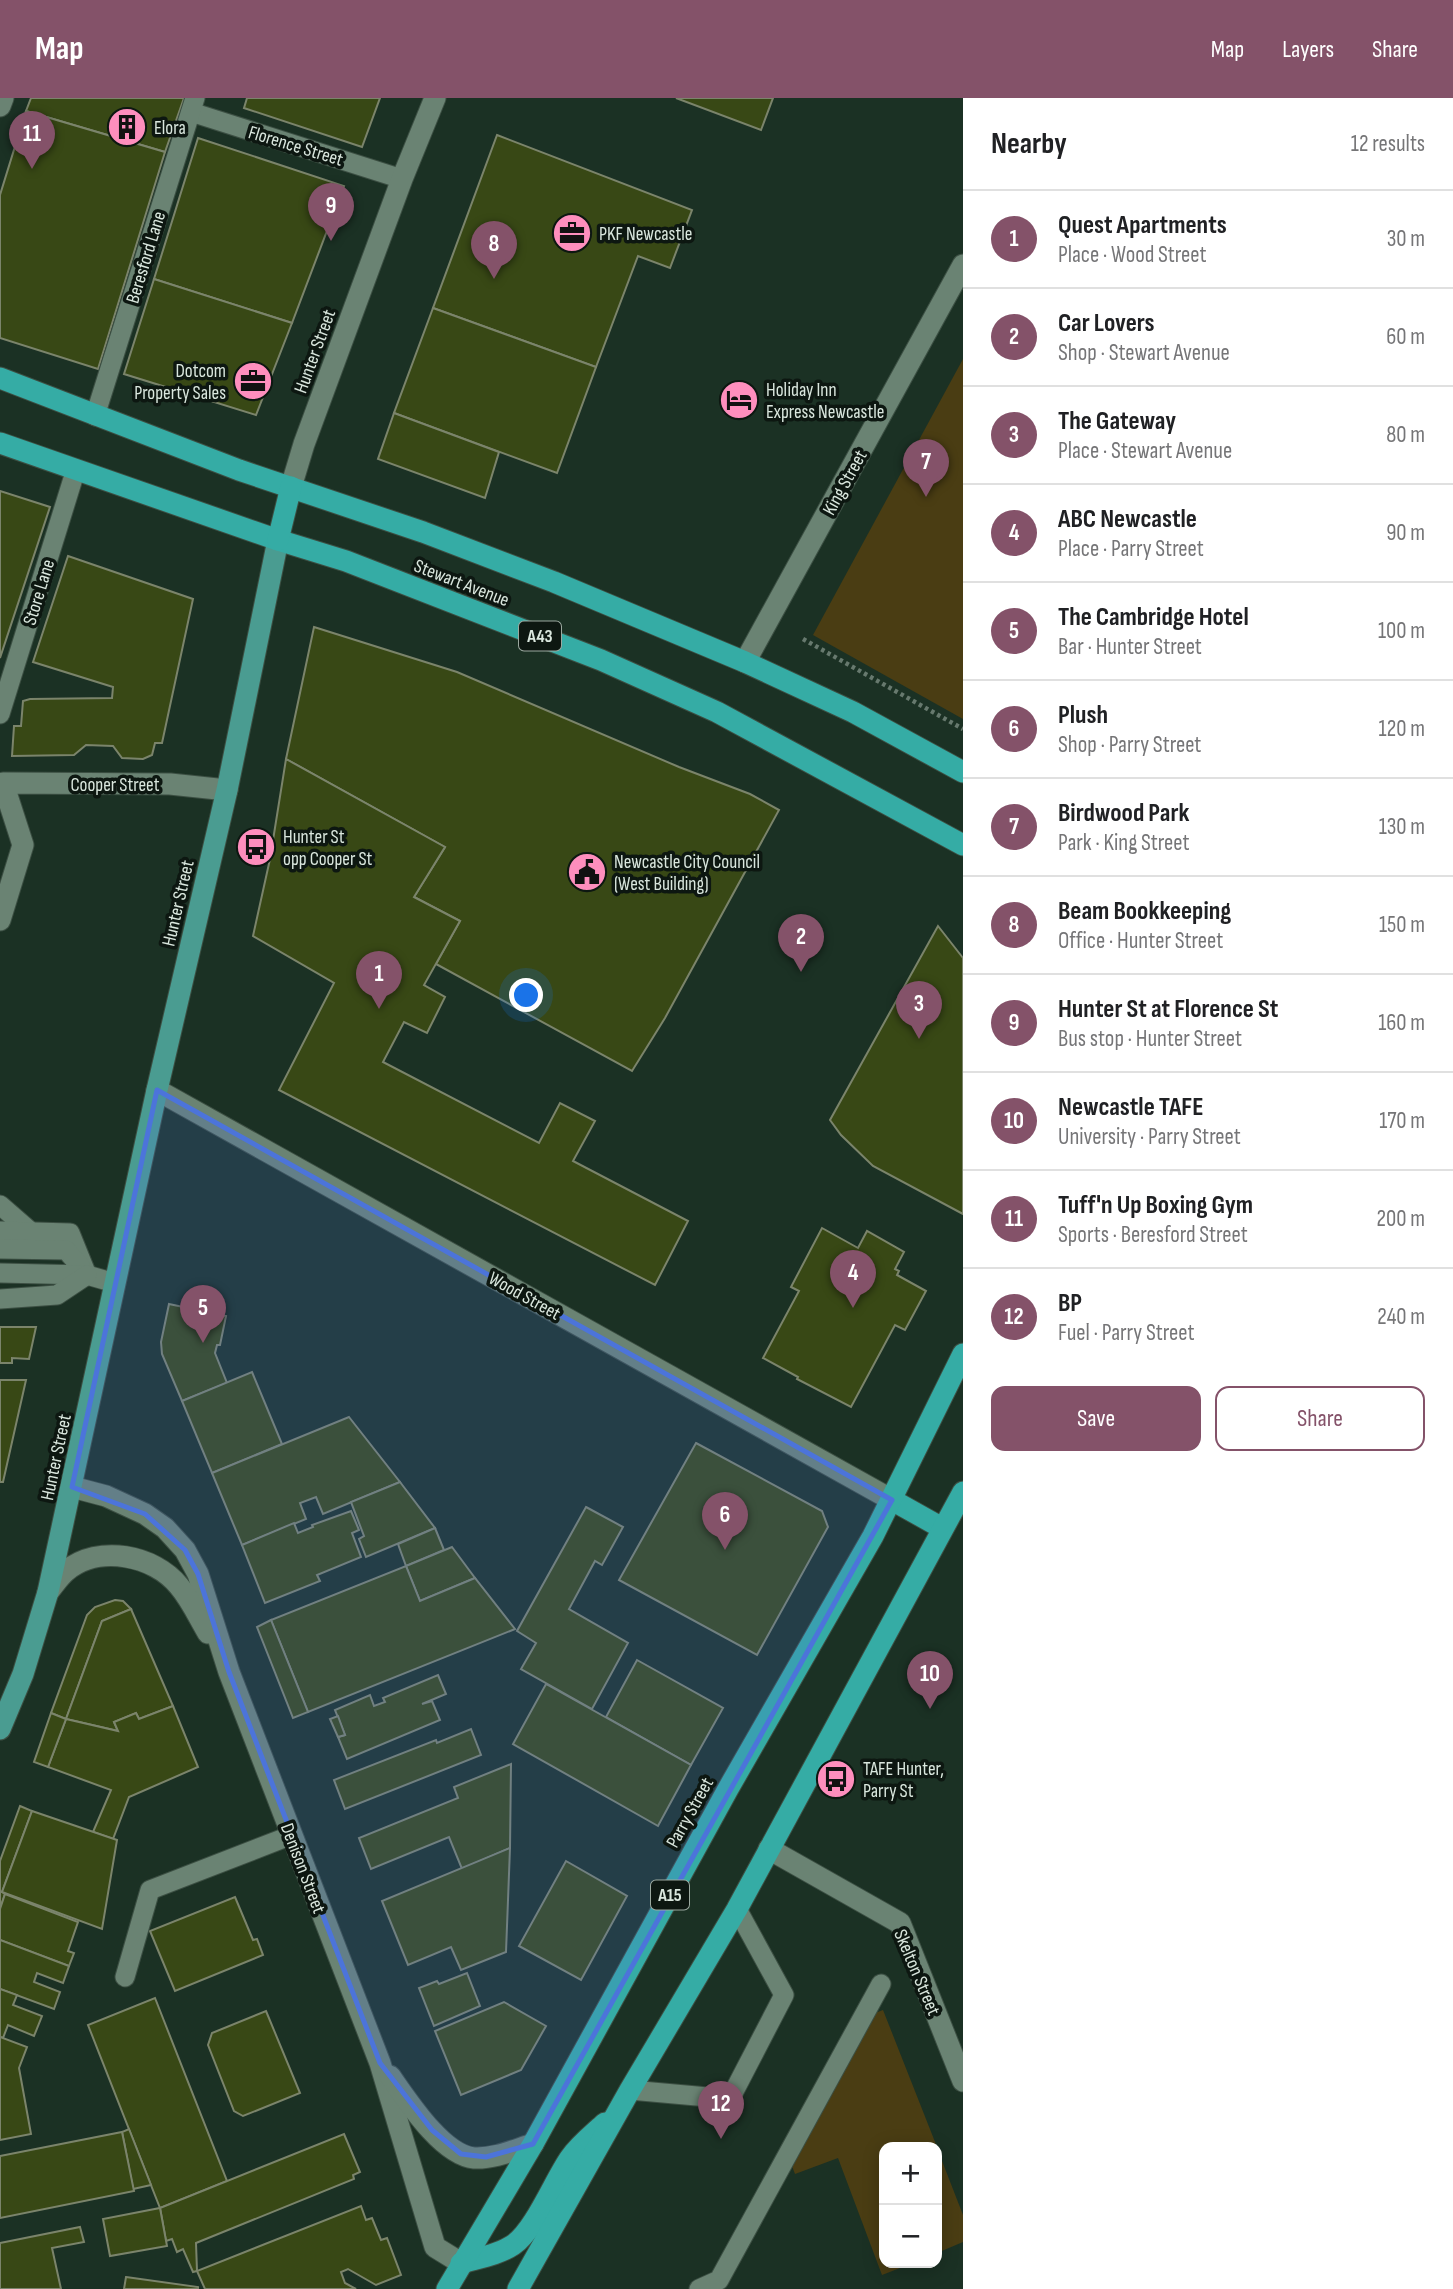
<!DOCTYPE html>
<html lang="en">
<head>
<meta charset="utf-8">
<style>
  :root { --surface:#fff; --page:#f2f2f2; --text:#202124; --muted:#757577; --line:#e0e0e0; --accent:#845269 }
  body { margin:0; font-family:"Sofia Sans Condensed",sans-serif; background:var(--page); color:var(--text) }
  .controls { position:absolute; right:21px; bottom:21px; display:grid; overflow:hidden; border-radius:14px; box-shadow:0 4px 18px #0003 }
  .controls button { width:63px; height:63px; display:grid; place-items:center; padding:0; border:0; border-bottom:2px solid var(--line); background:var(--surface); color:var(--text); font:35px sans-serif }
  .you { position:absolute; left:527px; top:898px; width:24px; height:24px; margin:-18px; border:5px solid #fff; border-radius:50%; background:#1a73e8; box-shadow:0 0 0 10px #1a73e833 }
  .badge { display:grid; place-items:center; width:46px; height:46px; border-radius:50%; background:var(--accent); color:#fff; font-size:23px; font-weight:700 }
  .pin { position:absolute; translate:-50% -58px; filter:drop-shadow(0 2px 4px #0008) }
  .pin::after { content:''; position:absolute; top:37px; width:24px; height:21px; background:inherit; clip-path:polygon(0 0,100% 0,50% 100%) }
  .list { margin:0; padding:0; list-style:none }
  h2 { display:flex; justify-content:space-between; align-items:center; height:91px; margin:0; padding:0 28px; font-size:30px }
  h2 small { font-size:23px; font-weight:400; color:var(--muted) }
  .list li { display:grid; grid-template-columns:46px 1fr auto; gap:21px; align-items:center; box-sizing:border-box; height:98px; padding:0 28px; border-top:2px solid var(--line) }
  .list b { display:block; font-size:26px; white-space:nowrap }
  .list p { margin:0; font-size:23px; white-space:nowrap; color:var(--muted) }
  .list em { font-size:23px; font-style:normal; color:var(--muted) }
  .actions { display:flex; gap:14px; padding:21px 28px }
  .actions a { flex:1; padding:16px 0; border:2px solid var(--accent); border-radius:14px; text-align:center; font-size:24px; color:var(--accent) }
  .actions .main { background:var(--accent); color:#fff }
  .map { position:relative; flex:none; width:963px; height:2191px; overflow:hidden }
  header { display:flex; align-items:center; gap:42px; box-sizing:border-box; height:98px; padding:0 35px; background:var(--accent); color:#fff }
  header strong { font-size:33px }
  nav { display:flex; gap:38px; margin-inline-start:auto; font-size:24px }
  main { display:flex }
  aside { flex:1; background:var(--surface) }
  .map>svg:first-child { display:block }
  .green { fill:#4a3d13 }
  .building { fill:#384815; stroke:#7b846b; stroke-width:2 }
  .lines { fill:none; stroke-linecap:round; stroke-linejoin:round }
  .lane-casing { stroke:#3c4f43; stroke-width:21 }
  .street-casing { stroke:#3c4f43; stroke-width:23 }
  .secondary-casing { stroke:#3c4f43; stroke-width:23 }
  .primary-casing { stroke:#3c4f43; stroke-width:23 }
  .highway-casing { stroke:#3c4f43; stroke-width:23 }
  .path { stroke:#67796e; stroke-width:4.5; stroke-dasharray:3.5 3.5; stroke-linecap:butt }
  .lane { stroke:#6a8373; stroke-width:19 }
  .street { stroke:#6a8373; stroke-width:21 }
  .secondary { stroke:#6a8373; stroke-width:21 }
  .primary { stroke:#4a9c91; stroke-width:21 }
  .highway { stroke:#35aca5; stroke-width:21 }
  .marked { fill:#4c74da; fill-opacity:0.2; stroke:#4c74da; stroke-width:5; stroke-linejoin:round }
  .labels { text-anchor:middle; stroke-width:7; stroke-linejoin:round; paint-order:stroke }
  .shield { fill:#0d1711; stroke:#9ca9a0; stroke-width:2 }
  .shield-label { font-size:18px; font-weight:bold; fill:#dae7de }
  .poi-label { font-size:19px; fill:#dae7de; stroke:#0d1711; text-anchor:start }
  .street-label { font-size:19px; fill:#dae7de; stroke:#0d1711 }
</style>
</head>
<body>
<header>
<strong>Map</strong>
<nav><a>Map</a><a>Layers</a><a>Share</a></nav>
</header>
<main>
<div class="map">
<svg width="963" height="2191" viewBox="0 0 963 2191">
  <rect width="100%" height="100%" fill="#1b3124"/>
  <g class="green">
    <polygon points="963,261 963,621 813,537"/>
    <polygon points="883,1912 937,2049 884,2049 884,2165 913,2165 882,2177 838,2060 795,2076 790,2063 870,1917"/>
    <polygon points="937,2050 963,2117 963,2144 937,2155"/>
  </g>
  <g class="building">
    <polygon points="31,0 184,0 165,54 26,13"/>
    <polygon points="247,0 380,0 362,49 244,10"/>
    <polygon points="676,0 773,0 761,32"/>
    <polygon points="26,13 165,54 98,271 0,240 0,97"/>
    <polygon points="497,37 692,112 670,170 638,158 596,269 433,210"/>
    <polygon points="198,40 344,88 292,225 154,181"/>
    <polygon points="154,181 292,225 256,317 124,276"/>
    <polygon points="433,210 596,269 557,375 394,315"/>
    <polygon points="394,315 499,354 485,400 378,361"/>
    <polygon points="0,393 50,409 0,560"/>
    <polygon points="68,458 193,501 162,645 155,645 152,657 143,661 122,660 113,648 86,647 74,657 12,658 14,628 21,628 23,603 30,601 112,600 113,589 33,564"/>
    <polygon points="314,529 457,574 679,669 750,696 779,712 665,920 632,973 436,866 460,823 414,799 445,749 286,661"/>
    <polygon points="286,661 445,749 414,799 460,823 424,887 445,899 427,935 404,924 383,964 539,1045 560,1005 595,1023 573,1063 688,1123 655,1187 279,992 334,885 253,838 270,761"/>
    <polygon points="938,828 963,860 963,1116 873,1068 841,1037 830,1022"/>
    <polygon points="822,1130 858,1150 867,1133 904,1154 895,1171 899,1173 897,1177 926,1193 905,1232 895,1227 851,1309 797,1281 798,1279 763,1260 799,1193 791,1189"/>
    <polygon points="169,1206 226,1218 220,1247 217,1247 215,1255 227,1285 182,1303 162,1256 161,1244"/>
    <polygon points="0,1229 36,1229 29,1261 12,1260 12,1265 0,1265"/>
    <polygon points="252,1274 282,1346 212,1375 182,1303"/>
    <polygon points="0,1282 26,1282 3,1384 0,1384"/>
    <polygon points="349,1319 400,1384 323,1416 316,1399 300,1405 306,1421 242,1447 212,1375"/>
    <polygon points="696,1345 822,1413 828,1429 757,1557 619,1482"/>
    <polygon points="400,1384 435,1430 366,1459 359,1441 364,1438 351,1404"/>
    <polygon points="586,1409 623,1429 602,1467 595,1463 569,1511 628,1545 592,1611 521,1571 536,1545 517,1533"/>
    <polygon points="351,1413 359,1432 352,1435 361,1459 317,1477 320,1483 265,1505 242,1447 294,1425 298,1435 313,1429 312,1427"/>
    <polygon points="435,1430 444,1452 406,1468 398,1446"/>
    <polygon points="452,1449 475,1480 420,1503 406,1468"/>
    <polygon points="406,1468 420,1503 475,1480 515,1531 308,1614 271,1522"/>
    <polygon points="115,1502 123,1503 131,1511 102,1523 66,1621 51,1615 87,1517 95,1509"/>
    <polygon points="131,1511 173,1608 139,1621 136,1615 114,1624 118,1633 66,1621 102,1523"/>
    <polygon points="271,1522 308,1614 293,1620 257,1529"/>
    <polygon points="637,1562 723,1610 691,1667 606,1619"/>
    <polygon points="438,1577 446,1596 422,1606 432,1603 440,1622 347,1661 338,1639 345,1637 335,1612 370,1597 374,1608 385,1604 383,1600"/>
    <polygon points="546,1586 691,1667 658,1728 513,1646"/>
    <polygon points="173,1608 198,1669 129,1699 113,1741 93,1734 111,1692 48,1669 66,1621 118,1633 114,1624 136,1615 139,1621"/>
    <polygon points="51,1615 66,1621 48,1669 34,1664"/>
    <polygon points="338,1618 345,1637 338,1639 330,1621"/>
    <polygon points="471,1631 481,1657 345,1711 334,1682 436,1642 437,1645"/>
    <polygon points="511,1666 510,1750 462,1771 449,1739 371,1771 359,1740 458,1700 454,1689"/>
    <polygon points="20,1708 32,1713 2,1794 5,1796 0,1811 0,1763"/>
    <polygon points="32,1713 117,1742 102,1831 2,1794"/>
    <polygon points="510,1750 506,1854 461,1872 451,1849 408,1867 382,1803"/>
    <polygon points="566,1763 627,1798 581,1882 519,1848"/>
    <polygon points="5,1796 78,1824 68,1853 74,1855 69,1868 0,1842 0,1811"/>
    <polygon points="235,1799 253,1842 257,1841 263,1857 175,1893 150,1833"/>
    <polygon points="0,1842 69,1868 63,1885 37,1875 34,1884 60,1894 54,1911 0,1891"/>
    <polygon points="467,1875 480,1908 434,1928 419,1890 437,1883 439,1886"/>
    <polygon points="0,1891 17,1897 13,1907 42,1918 34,1938 8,1927 3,1940 0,1939"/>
    <polygon points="155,1900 227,2083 160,2110 88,1927"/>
    <polygon points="504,1904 546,1928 521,1972 461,1997 435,1933"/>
    <polygon points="266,1913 300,1995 243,2018 234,2013 208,1947 212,1935"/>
    <polygon points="0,1939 27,1949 19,1970 31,2036 0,2042"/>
    <polygon points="129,2031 151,2087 133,2091 122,2034"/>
    <polygon points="122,2034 134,2093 0,2120 0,2058"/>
    <polygon points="344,2036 360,2074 353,2077 354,2081 196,2145 197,2173 193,2174 183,2151 177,2154 172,2141 166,2143 160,2110"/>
    <polygon points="361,2108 366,2122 372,2120 381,2142 387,2140 401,2177 376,2187 348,2171 341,2174 345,2185 356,2191 205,2191 197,2173"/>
    <polygon points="160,2110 167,2148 110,2158 103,2121"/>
    <polygon points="80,2129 84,2144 52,2150 61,2191 0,2191 0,2145"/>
    <polygon points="126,2179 198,2189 198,2191 124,2191"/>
  </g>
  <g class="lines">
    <g class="lane-casing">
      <g id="lane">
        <polyline points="191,14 402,81"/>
        <polyline points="95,318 195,0"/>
        <polyline points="0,616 76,371"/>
        <polyline points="0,1107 31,1134"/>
        <polyline points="0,1133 70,1135 87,1177"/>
        <polyline points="0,1151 66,1152 80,1168"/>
        <polyline points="0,1175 87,1177 115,1185"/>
        <polyline points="0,1201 57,1197 87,1177"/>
        <polyline points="125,1879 150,1792 292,1737"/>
        <polyline points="630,1992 730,2001 784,1897 737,1811"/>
        <polyline points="699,2191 719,2182 881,1886"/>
      </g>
    </g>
    <g class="street-casing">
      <g id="street">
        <polyline points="0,8 3,0"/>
        <polyline points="745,564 963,167"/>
        <polyline points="0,822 23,747 3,685 170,686 227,692"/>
        <polyline points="157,992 892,1402"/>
        <polyline points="72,1389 106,1398 145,1416 165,1430 185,1452 198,1476 229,1574 380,1965 435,2149 461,2165"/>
        <path d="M48,1494C54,1487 59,1479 66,1473C99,1446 154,1457 179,1488C191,1502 199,1520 208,1535"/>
        <polyline points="769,1751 900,1825 963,1983"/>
        <path d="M390,1978C407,2002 442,2057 474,2060C494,2061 514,2052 533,2046"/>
      </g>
    </g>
    <g class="secondary-casing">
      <polyline id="secondary" points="291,389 304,346 402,81 435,0"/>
    </g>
    <g class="primary-casing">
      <polyline id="primary" points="0,1631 23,1576 48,1494 157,992 227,692 278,442"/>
    </g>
    <g class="highway-casing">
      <g id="highway">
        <polyline points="0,280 239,372 423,434 554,484 745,564 853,614 963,674"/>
        <polyline points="0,345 278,442 346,463 601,562 717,614 963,747"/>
        <polyline points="278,442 291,389"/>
        <polyline points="892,1402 942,1430"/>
        <path d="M461,2165C478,2160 498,2157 513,2147C535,2132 554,2083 570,2060C580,2046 593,2036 605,2025"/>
        <polyline points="447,2191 533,2046 728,1691 873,1438 963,1256"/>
        <polyline points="518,2191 630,1992 737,1811 963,1394"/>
      </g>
    </g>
    <polyline class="path" points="803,541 963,631"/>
    <use href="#lane" class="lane"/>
    <use href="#street" class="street"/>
    <use href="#secondary" class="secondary"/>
    <use href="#primary" class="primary"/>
    <use href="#highway" class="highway"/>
  </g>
  <path class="marked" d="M157,992L892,1402L533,2046L486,2059L461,2056L432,2032L380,1965L229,1574L198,1476L185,1452L145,1416L72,1389Z"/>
  <defs>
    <g id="building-disc" transform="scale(2.0125)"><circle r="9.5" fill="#fe8ebd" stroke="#0d1711"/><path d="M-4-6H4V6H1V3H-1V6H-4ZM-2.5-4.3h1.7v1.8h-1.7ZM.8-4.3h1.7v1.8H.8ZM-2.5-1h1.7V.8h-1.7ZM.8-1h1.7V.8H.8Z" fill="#111"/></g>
    <g id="office-disc" transform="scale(2.0125)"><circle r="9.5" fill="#fe8ebd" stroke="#0d1711"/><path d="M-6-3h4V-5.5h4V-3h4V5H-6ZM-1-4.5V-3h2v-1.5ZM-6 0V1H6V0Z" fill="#111"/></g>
    <g id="hotel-disc" transform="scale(2.0125)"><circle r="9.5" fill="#fe8ebd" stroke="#0d1711"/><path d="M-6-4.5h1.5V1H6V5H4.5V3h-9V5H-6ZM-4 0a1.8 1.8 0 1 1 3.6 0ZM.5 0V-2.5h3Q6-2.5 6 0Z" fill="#111"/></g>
    <g id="bus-disc" transform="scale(2.0125)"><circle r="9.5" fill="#fe8ebd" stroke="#0d1711"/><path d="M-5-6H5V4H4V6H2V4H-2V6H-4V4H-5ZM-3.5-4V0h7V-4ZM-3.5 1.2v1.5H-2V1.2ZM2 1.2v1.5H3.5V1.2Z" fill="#111"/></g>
    <g id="civic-disc" transform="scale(2.0125)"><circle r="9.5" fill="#fe8ebd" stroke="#0d1711"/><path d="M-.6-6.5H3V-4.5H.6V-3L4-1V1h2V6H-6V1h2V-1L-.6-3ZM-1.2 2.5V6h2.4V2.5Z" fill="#111"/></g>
  </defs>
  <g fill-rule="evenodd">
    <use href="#building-disc" x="127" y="29"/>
    <use href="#office-disc" x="572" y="135"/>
    <use href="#office-disc" x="253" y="283"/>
    <use href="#hotel-disc" x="739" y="302"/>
    <use href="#bus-disc" x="256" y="749"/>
    <use href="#civic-disc" x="587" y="774"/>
    <use href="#bus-disc" x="836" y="1681"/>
  </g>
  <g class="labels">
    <g class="shield">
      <rect x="519" y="523.5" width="42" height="29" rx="5"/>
      <rect x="651" y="1782.5" width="38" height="29" rx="5"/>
    </g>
    <g class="shield-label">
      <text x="540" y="544">A43</text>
      <text x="670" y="1803">A15</text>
    </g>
    <g class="poi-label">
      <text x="154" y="36">Elora</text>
      <text x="599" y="142">PKF Newcastle</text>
      <text x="226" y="279" text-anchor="end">Dotcom<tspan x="226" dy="22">Property Sales</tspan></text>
      <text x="766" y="298">Holiday Inn<tspan x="766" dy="22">Express Newcastle</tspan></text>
      <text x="283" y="745">Hunter St<tspan x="283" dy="22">opp Cooper St</tspan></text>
      <text x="614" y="770">Newcastle City Council<tspan x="614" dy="22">(West Building)</tspan></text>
      <text x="863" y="1677">TAFE Hunter,<tspan x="863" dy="22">Parry St</tspan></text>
    </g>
    <g class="street-label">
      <text transform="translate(296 47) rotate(17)" y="7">Florence Street</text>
      <text transform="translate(145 159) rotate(-73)" y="7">Beresford Lane</text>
      <text transform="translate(314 253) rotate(-70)" y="7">Hunter Street</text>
      <text transform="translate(844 384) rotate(-61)" y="7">King Street</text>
      <text transform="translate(462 484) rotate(21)" y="7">Stewart Avenue</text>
      <text transform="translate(38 494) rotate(-73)" y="7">Store Lane</text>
      <text x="115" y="693">Cooper Street</text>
      <text transform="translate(177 805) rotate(-77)" y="7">Hunter Street</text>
      <text transform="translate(525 1197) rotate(29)" y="7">Wood Street</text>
      <text transform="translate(55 1359) rotate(-78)" y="7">Hunter Street</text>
      <text transform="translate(689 1714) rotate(-61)" y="7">Parry Street</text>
      <text transform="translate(304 1770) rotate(69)" y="7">Denison Street</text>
      <text transform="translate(918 1874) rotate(67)" y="7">Skelton Street</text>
    </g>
  </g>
</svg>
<div class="controls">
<button>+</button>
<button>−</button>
</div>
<div class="you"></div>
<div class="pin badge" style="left:379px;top:911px">1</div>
<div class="pin badge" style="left:801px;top:874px">2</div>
<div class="pin badge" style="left:919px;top:941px">3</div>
<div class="pin badge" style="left:853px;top:1210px">4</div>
<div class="pin badge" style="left:203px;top:1245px">5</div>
<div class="pin badge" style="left:725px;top:1452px">6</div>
<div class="pin badge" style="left:926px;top:399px">7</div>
<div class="pin badge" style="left:494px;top:181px">8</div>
<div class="pin badge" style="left:331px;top:143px">9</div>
<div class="pin badge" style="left:930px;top:1611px">10</div>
<div class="pin badge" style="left:32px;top:71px">11</div>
<div class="pin badge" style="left:721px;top:2041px">12</div>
</div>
<aside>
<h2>Nearby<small>12 results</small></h2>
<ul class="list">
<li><span class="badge">1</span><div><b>Quest Apartments</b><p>Place · Wood Street</p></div><em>30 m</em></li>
<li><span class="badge">2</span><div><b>Car Lovers</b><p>Shop · Stewart Avenue</p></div><em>60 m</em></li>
<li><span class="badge">3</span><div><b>The Gateway</b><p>Place · Stewart Avenue</p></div><em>80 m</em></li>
<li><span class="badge">4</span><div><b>ABC Newcastle</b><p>Place · Parry Street</p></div><em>90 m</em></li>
<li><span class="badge">5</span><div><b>The Cambridge Hotel</b><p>Bar · Hunter Street</p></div><em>100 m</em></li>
<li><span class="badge">6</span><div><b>Plush</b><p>Shop · Parry Street</p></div><em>120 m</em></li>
<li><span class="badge">7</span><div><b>Birdwood Park</b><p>Park · King Street</p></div><em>130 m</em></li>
<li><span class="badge">8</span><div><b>Beam Bookkeeping</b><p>Office · Hunter Street</p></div><em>150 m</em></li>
<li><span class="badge">9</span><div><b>Hunter St at Florence St</b><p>Bus stop · Hunter Street</p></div><em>160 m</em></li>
<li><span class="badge">10</span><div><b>Newcastle TAFE</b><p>University · Parry Street</p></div><em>170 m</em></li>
<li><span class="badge">11</span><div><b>Tuff'n Up Boxing Gym</b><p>Sports · Beresford Street</p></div><em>200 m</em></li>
<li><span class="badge">12</span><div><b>BP</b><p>Fuel · Parry Street</p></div><em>240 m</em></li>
</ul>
<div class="actions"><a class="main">Save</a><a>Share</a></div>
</aside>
</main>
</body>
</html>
